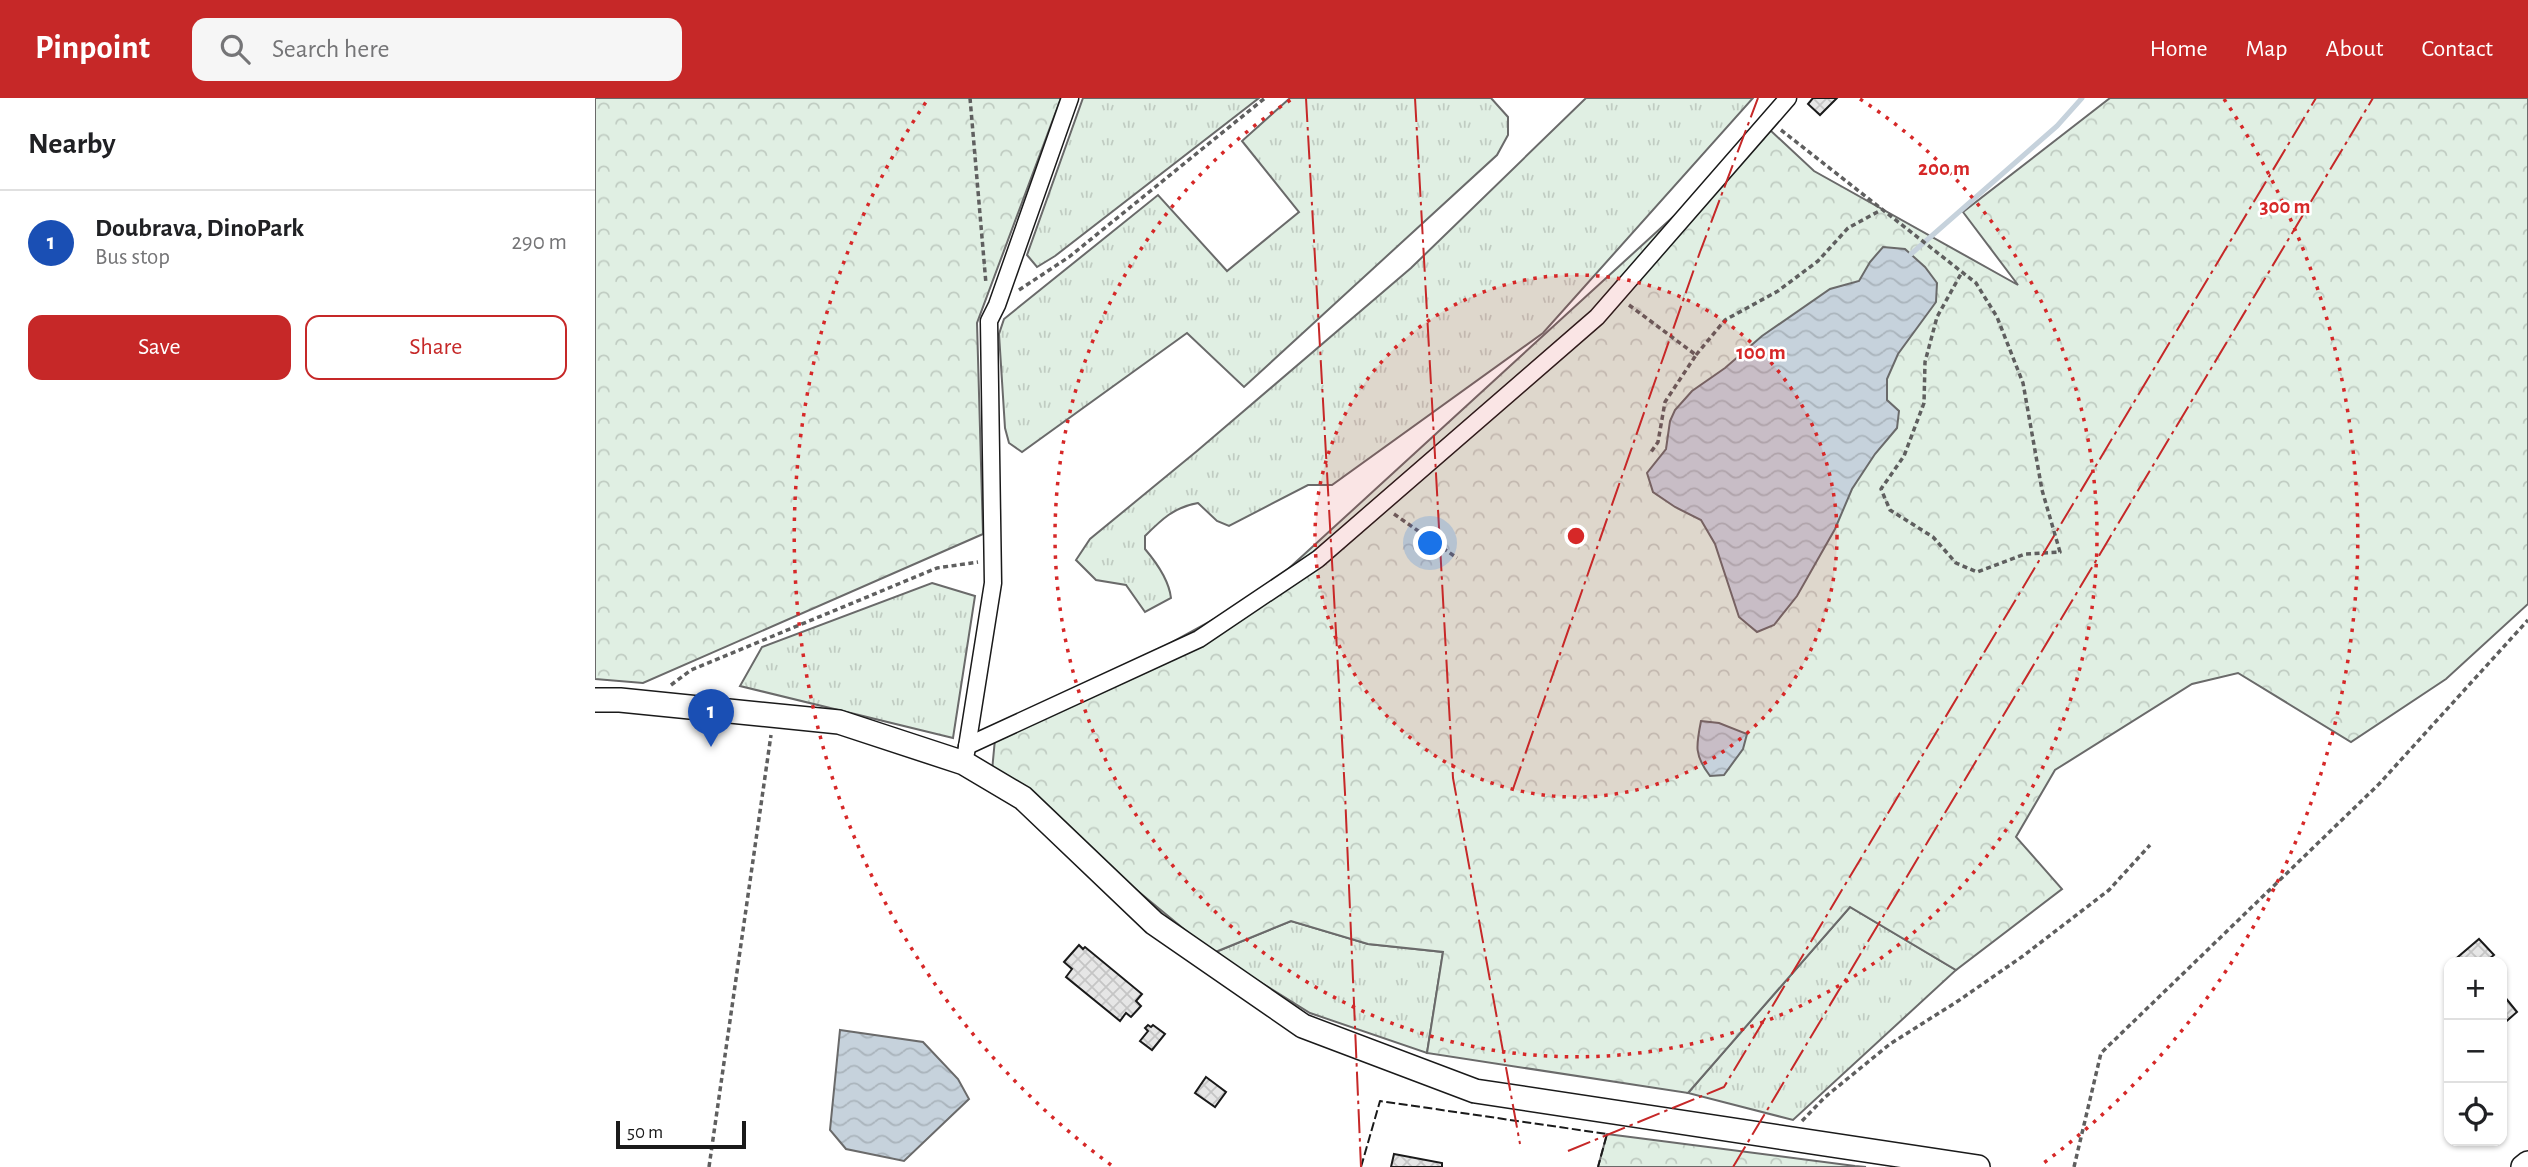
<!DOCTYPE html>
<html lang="en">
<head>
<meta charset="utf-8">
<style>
  :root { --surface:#fff; --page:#f6f6f6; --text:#202124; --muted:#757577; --line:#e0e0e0; --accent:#c62828 }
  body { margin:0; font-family:"Alegreya Sans",sans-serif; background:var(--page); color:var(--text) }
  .controls { position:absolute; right:21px; bottom:21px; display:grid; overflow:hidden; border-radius:14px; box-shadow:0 2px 5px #0004 }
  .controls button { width:63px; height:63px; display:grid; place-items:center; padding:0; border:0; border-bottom:2px solid var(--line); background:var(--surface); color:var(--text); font:35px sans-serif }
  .scale { position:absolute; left:21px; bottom:18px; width:130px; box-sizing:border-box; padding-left:7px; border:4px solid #1a1a1a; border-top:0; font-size:19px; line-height:24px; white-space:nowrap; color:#1a1a1a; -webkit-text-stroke:5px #fff; paint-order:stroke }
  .you { position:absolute; left:836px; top:446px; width:24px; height:24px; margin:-18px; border:5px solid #fff; border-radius:50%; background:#1a73e8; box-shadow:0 0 0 10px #1a73e833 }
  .badge { display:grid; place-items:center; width:46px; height:46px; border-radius:50%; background:var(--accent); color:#fff; font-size:23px; font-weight:700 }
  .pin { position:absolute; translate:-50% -58px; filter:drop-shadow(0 2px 4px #0008) }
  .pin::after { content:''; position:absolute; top:37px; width:24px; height:21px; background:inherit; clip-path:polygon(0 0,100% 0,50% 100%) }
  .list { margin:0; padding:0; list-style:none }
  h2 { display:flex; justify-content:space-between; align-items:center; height:91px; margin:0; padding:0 28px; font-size:30px }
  h2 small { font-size:23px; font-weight:400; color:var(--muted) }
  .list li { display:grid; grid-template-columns:46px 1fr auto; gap:21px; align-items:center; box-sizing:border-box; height:105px; padding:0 28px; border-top:2px solid var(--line) }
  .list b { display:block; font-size:26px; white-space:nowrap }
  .list p { margin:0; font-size:23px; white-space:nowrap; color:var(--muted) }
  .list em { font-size:23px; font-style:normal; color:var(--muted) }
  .actions { display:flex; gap:14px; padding:21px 28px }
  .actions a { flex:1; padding:16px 0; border:2px solid var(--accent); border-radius:14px; text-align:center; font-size:24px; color:var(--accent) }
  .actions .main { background:var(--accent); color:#fff }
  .icon { flex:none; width:38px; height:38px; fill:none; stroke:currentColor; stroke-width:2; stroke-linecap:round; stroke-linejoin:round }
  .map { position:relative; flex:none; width:1933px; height:1069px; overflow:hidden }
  header { display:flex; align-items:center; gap:42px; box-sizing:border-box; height:98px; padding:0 35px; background:var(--accent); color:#fff }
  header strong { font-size:33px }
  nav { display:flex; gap:38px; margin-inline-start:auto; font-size:24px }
  .search { width:490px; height:63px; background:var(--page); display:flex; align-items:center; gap:18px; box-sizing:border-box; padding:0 24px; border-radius:14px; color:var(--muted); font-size:26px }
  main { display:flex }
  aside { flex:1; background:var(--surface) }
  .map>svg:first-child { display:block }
  .grass { fill:url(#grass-tufts); stroke:#6a6a6a; stroke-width:2 }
  .forest { fill:url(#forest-crowns); stroke:#6a6a6a; stroke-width:2 }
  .water { fill:url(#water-waves); stroke:#6a6a6a; stroke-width:2 }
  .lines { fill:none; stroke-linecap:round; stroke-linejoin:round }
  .stream { stroke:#c6d2dc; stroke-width:5 }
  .building { fill:url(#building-cross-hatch); stroke:#1a1a1a; stroke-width:2 }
  .street-casing { stroke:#1a1a1a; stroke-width:19 }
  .secondary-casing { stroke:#1a1a1a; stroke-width:26 }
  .path { stroke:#5f5f5f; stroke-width:3.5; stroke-dasharray:5 3.5; stroke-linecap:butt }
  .street { stroke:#fff; stroke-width:16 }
  .secondary { stroke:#fff; stroke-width:23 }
  .fence { stroke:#1a1a1a; stroke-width:2; stroke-dasharray:9 3.5; stroke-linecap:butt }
  .power { stroke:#c62828; stroke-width:2; stroke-dasharray:24 5 3.5 5; stroke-linecap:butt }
  .ring { fill:none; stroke:#d62828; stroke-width:3.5; stroke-dasharray:3.5 7 }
  .centre { fill:#d62828; stroke:#fff; stroke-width:3.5 }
  .ring-label { font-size:21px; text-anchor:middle; font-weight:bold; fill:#d62828; stroke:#fff; stroke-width:5; stroke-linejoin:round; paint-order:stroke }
</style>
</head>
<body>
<header>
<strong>Pinpoint</strong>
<div class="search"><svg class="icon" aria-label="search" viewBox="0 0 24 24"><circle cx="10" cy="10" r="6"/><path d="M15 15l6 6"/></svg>Search here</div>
<nav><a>Home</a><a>Map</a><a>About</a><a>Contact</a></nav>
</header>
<main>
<aside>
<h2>Nearby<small></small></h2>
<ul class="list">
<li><span class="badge" style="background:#1a4fb4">1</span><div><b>Doubrava, DinoPark</b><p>Bus stop</p></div><em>290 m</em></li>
</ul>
<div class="actions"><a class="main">Save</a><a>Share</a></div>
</aside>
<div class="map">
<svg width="1933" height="1069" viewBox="0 0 1933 1069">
  <defs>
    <pattern id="grass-tufts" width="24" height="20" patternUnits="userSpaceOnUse" patternTransform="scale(1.75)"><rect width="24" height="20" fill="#e0efe3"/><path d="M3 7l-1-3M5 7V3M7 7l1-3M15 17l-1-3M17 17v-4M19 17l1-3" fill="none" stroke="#c0ccc2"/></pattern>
    <pattern id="forest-crowns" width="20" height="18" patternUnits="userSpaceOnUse" patternTransform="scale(1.75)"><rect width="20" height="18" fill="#e0efe3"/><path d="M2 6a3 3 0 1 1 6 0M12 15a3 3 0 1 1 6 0" fill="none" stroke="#c0ccc2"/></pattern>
    <pattern id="water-waves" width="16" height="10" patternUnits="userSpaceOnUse" patternTransform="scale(1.75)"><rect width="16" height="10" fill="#c6d2dc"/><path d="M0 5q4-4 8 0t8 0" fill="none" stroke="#aab4bc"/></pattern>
    <pattern id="building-cross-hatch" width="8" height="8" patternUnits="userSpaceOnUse" patternTransform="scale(1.75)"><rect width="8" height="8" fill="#e6e6e6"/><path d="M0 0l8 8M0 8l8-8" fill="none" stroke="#c5c5c5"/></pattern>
  </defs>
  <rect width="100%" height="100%" fill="#fff"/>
  <g class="grass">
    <polygon points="488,0 664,0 460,158 442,169 432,157"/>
    <polygon points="695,0 896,0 913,19 913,37 902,57 649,289 592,235 427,354 414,345 410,330 404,236 409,221 563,97 632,173 704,114 647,43"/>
    <path d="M991,0H1158L948,235L737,387H713L634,428L622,423L603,405C579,409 566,422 550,438V451C561,464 574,482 576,500L550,514L531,487L501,482L481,462L495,441L602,353L816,170Z"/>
    <polygon points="337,485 380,498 358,640 145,588 167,549"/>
    <polygon points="1255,809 1361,872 1198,1022 1093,995"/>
    <polygon points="696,823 773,846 848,854 832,955 715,915 618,855"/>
  </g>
  <g class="forest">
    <polygon points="0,0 466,0 382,225 388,436 48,585 0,581"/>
    <polygon points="1515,0 1933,0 1933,506 1851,581 1756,644 1643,575 1597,586 1460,672 1421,739 1467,791 1361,872 1255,809 1093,995 832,955 848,854 773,846 696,823 618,855 397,673 400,641 667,495 1174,31 1219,73 1423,187 1368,114"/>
    <polygon points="1012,1036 1260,1068 1271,1069 1003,1069"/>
  </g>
  <g class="water">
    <polygon points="1288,149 1310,151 1330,169 1342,185 1341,204 1303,256 1292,281 1292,302 1304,313 1302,330 1280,356 1257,391 1240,431 1202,498 1179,527 1162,534 1144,519 1120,446 1106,422 1080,409 1058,394 1052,375 1071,351 1075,323 1080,312 1097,293 1130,270 1167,238 1235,191 1264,183 1275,164"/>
    <path d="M1106,623L1124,625L1152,636L1148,651L1129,677L1115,678C1099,657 1101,648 1106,623Z"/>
    <polygon points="245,932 328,944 363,981 374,1001 309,1063 251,1051 235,1032"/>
  </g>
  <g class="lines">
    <polyline class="stream" points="1316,156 1462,28 1487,0"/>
  </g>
  <g class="building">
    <polygon points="1218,0 1242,0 1225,17 1213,6"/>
    <polygon points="1884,841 1899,857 1890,864 1857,864"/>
    <polygon points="484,847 488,851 490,849 547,896 541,903 546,908 536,919 531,915 525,923 471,879 477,871 469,864"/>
    <polygon points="1909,898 1922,914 1907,927 1907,900"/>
    <polygon points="553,927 556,929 558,927 570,936 557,952 545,943 553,933 550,930"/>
    <polygon points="611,979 631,994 620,1009 600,995"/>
    <polygon points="799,1056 847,1065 847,1069 796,1069"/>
  </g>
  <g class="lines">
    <g class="street-casing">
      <g id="street">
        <polyline points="372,648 604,541 723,461 1002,219 1193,0"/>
        <polyline points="371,655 398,485 394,223 402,207 475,0"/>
      </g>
    </g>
    <g class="secondary-casing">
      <g id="secondary">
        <polyline points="0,602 25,602 244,624 369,665 428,700 559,825 708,928 880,993 1383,1069"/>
        <polyline points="1928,1069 1933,1065"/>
      </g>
    </g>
    <g class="path">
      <polyline points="375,0 391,186"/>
      <polyline points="1186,32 1381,185 1402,219 1428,285 1447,392 1465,454 1430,456 1382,474 1361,465 1338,439 1295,412 1286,391 1309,358 1329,305 1330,264 1342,219 1367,174"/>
      <polyline points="424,192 474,159 670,0"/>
      <polyline points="1034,207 1101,257 1070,304 1063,344 1056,354"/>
      <polyline points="1101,257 1130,222 1183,193 1223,163 1253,130 1286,112"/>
      <polyline points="799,416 862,460"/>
      <polyline points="76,587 96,572 342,470 383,464"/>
      <polyline points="1207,1023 1230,999 1295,946 1363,903 1428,858 1514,792 1555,747"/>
      <polyline points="114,1069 176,637"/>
      <polyline points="1479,1069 1506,955 1784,686 1933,522"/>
    </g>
    <use href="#street" class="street"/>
    <use href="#secondary" class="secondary"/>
    <polyline class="fence" points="766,1069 785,1003 1012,1036 1003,1069"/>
    <g class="power">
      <polyline points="711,0 750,695 766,1069"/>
      <polyline points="820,0 858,680 925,1046"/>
      <polyline points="918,691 1105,154 1163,0"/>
      <polyline points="973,1053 1129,989 1721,0"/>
      <polyline points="1138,1069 1778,0"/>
    </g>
  </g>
  <circle cx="981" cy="438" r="261" fill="#d62828" fill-opacity=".12"/>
  <g class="ring">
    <circle cx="981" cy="438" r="261"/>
    <path d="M1265 1A521 521 0 1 1 697 1"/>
    <path d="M516 1067A782 782 0 0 1 333 1M1629 1A782 782 0 0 1 1446 1067"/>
  </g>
  <circle cx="981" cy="438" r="10" class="centre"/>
  <g class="ring-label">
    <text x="1349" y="77">200 m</text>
    <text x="1690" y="115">300 m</text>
    <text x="1166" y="261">100 m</text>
  </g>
</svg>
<div class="controls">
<button>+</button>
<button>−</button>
<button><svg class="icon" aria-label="locate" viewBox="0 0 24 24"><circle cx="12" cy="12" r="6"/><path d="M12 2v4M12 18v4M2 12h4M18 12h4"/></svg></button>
</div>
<div class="scale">50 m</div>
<div class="you"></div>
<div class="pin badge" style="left:116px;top:649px;background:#1a4fb4">1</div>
</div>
</main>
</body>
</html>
